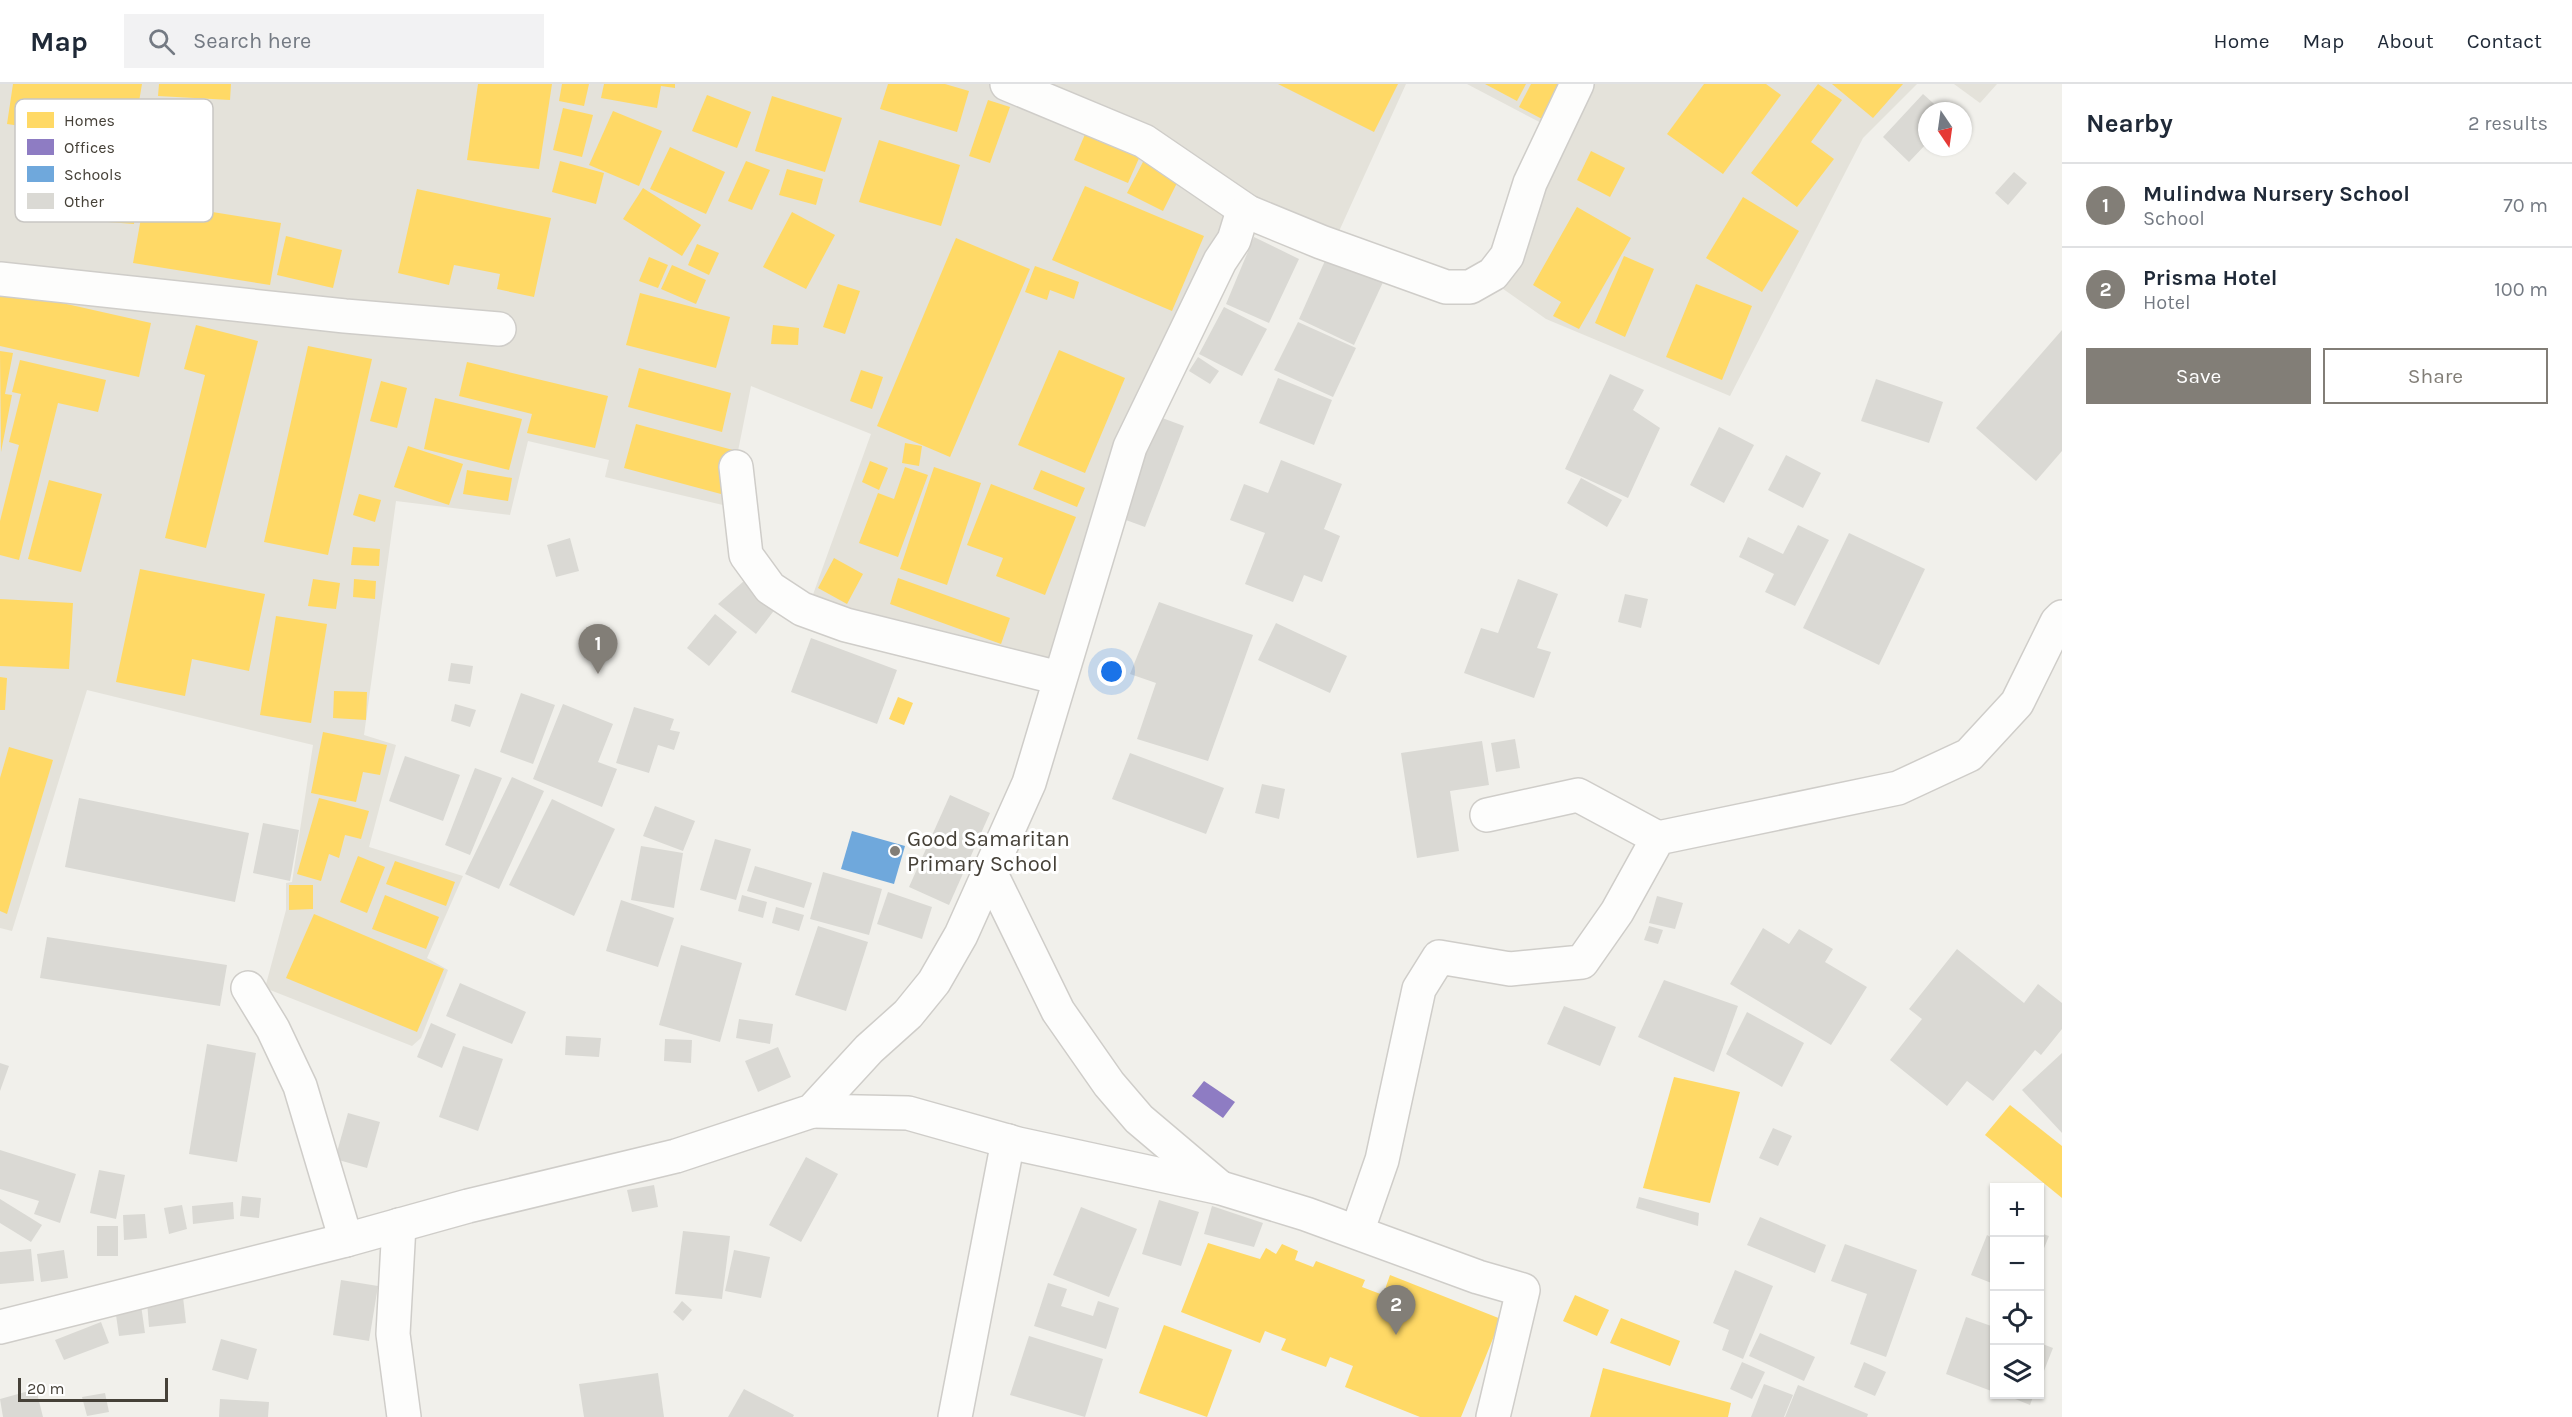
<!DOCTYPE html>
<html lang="en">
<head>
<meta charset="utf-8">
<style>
  :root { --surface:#fff; --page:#f2f2f3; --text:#1f2937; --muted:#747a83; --line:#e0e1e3; --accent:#827e77 }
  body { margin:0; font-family:Karla,sans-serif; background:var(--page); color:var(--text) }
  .controls { position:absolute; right:18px; bottom:18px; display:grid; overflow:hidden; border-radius:0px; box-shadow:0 2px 4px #0004 }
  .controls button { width:54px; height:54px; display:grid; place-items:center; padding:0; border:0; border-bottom:2px solid var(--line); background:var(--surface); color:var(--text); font:30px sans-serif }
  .compass { position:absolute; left:1918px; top:18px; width:54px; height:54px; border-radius:50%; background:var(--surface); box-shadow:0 2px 4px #0004; rotate:167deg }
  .scale { position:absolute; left:18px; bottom:15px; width:150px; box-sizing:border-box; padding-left:6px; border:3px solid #464138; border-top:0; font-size:16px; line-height:21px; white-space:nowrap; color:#464138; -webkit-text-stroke:4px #fff; paint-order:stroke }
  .you { position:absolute; left:1112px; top:588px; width:21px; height:21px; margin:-15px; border:4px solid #fff; border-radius:50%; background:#1a73e8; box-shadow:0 0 0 9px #1a73e833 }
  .badge { display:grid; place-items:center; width:39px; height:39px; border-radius:50%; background:var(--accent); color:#fff; font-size:20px; font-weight:700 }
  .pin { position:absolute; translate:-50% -50px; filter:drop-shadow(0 2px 3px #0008) }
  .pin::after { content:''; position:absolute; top:32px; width:21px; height:18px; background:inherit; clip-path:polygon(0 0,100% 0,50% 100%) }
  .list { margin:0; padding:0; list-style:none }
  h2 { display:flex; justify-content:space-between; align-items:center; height:78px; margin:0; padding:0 24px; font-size:26px }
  h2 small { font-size:20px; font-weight:400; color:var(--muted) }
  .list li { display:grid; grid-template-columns:39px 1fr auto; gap:18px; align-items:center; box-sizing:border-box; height:84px; padding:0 24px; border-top:2px solid var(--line) }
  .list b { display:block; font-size:22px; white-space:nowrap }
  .list p { margin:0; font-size:20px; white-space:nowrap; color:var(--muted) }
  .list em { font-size:20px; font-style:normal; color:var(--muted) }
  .actions { display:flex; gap:12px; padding:18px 24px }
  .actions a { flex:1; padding:14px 0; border:2px solid var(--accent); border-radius:0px; text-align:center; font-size:21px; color:var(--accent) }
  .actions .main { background:var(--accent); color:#fff }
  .icon { flex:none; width:33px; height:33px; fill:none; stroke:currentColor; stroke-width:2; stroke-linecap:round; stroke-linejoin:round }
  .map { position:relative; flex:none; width:2062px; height:1333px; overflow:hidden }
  header { display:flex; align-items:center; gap:36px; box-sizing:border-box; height:84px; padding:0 30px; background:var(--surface); border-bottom:2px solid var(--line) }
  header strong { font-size:28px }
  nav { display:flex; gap:33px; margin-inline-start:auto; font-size:21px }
  .search { width:420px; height:54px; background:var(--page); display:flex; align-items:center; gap:15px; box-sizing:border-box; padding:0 21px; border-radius:0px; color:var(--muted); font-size:22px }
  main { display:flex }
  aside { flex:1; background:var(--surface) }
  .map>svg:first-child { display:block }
  .residential { fill:#e4e2da }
  .homes { fill:#ffd966 }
  .offices { fill:#8e7cc3 }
  .schools { fill:#6fa8dc }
  .building { fill:#dad9d4 }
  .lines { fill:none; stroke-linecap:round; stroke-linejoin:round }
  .minor-casing { stroke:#cfcdc9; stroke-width:36 }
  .minor { stroke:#fdfdfc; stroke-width:33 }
  .poi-dot { fill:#827e77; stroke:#fff; stroke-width:2 }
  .labels { text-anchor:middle; stroke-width:6; stroke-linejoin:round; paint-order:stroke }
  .poi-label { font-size:22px; fill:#464138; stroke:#fff; text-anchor:start }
  .key { fill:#fff; stroke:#c8c6c3; stroke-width:1.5 }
  .key-label { font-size:16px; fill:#464138 }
</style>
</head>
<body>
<header>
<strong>Map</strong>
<div class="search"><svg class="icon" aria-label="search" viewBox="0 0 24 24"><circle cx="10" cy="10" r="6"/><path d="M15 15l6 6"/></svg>Search here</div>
<nav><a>Home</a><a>Map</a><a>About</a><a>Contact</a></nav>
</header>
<main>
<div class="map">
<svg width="2062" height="1333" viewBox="0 0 2062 1333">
  <rect width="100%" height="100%" fill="#f1f0eb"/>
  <g class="residential">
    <polygon points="0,0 1406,0 1330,167 1230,131 1051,581 811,516 871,350 751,302 727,422 605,393 609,376 528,357 510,431 396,417 364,651 396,661 369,763 463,792 427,874 448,886 421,954 412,962 265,904 286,826 286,799 292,798 313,661 87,606 12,847 0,844"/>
    <polygon points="1467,0 1917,0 1863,54 1730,312 1546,235 1479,188 1549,43"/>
    <polygon points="1954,0 1997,0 1980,19"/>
  </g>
  <g class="homes">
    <polygon points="13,0 142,0 131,65 121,64 120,71 93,66 95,53 7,40"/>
    <polygon points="159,0 231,0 230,16 158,12"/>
    <polygon points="478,0 552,0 539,85 467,76"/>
    <polygon points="562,0 589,0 584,22 559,17"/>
    <polygon points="604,0 675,0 675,4 661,2 657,24 601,14"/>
    <polygon points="888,0 945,0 969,7 957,48 880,25"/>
    <polygon points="1278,0 1398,0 1374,48"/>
    <polygon points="1485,0 1526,0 1517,17"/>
    <polygon points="1531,0 1560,0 1542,35 1519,23"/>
    <polygon points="1704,0 1766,0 1781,11 1723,90 1667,50"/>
    <polygon points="1818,0 1842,16 1811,58 1834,75 1797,123 1751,89"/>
    <polygon points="1832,0 1903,0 1873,34"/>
    <polygon points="707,11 751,28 737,64 692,47"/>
    <polygon points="772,12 842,34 825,88 755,67"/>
    <polygon points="988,16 1010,23 990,79 969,72"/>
    <polygon points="563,24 593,31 582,73 553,66"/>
    <polygon points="613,27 662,47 639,102 589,81"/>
    <polygon points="1086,48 1140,72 1128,99 1074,76"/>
    <polygon points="879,56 960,81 941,142 859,118"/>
    <polygon points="670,63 725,88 706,130 650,105"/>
    <polygon points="1591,67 1625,84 1610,113 1577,96"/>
    <polygon points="1145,74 1181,91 1163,127 1127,109"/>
    <polygon points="33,77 138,85 134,140 29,132"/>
    <polygon points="560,77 604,89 596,120 552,108"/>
    <polygon points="746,77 770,86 752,126 728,117"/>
    <polygon points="787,85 823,95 816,121 779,111"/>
    <polygon points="1085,102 1204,152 1172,227 1052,176"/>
    <polygon points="643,104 701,141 682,172 623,135"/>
    <polygon points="417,105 551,134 534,213 497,205 500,190 454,181 449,201 398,189"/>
    <polygon points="1743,113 1799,147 1762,208 1706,174"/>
    <polygon points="144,117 281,139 270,201 133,179"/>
    <polygon points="1577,123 1631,154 1579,245 1553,232 1561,218 1533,201"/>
    <polygon points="792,128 835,151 806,205 763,183"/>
    <polygon points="286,152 342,166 333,204 277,191"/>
    <polygon points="956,154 1030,185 950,373 877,342"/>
    <polygon points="697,160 719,169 709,191 688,181"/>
    <polygon points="1624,172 1654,185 1625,253 1595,239"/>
    <polygon points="649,173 668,181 658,204 639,197"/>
    <polygon points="672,181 706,196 696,220 661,205"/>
    <polygon points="1035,182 1079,198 1074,215 1050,206 1047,216 1025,208"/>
    <polygon points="838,200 860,207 845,250 823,243"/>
    <polygon points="1696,200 1752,222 1722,296 1666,273"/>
    <polygon points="0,205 151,239 139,293 0,262"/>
    <polygon points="640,209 730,233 716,284 626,261"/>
    <polygon points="196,241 258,257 206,464 165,454 205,291 184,285"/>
    <polygon points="773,241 799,244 798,261 771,260"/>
    <polygon points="308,262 372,275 328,471 264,458"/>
    <polygon points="1059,266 1125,294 1085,389 1018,361"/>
    <polygon points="0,267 13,269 5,310 12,311 1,368"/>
    <polygon points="20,276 106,296 98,328 58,319 19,476 0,471 0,437 19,361 9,358 21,310 12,308"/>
    <polygon points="467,278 608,312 595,364 527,349 532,330 459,312"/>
    <polygon points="639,284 731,309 722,348 628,323"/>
    <polygon points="861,286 883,293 872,325 850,317"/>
    <polygon points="381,297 407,304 397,344 370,337"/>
    <polygon points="435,314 522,335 509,386 424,365"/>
    <polygon points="636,340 733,366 721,410 624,384"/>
    <polygon points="905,359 922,362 919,382 902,379"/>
    <polygon points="408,362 463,380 449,421 394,403"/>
    <polygon points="870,377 888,384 879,406 862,398"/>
    <polygon points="905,383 928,391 898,473 859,459 878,409 894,415"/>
    <polygon points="934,383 981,399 947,501 900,485"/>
    <polygon points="467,386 512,394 508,417 463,410"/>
    <polygon points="1041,386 1085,404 1077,423 1033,405"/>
    <polygon points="49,396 102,410 81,488 28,475"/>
    <polygon points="991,400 1076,433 1045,511 996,492 1003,474 967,461"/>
    <polygon points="359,410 381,416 375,438 353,431"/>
    <polygon points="353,463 380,465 379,482 351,481"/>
    <polygon points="834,474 863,490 847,520 818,504"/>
    <polygon points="140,485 265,510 249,587 192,575 185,612 116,598"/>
    <polygon points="898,494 1010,534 1001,560 890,520"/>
    <polygon points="313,495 340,499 336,525 308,522"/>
    <polygon points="354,495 376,497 375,515 353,513"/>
    <polygon points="0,515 73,519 69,585 0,582"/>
    <polygon points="276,532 327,540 311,639 260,631"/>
    <polygon points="0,593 7,594 5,626 0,626"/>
    <polygon points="334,607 367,608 366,636 333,634"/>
    <polygon points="898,613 913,619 904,641 889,635"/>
    <polygon points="323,648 387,661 380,691 363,688 356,718 311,709"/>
    <polygon points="9,663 53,676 7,830 0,827 0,694"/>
    <polygon points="319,714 369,727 361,755 345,751 339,774 329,770 321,797 297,790"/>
    <polygon points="358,772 385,783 367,829 340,818"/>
    <polygon points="395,777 455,798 446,822 386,800"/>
    <polygon points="289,801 313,801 313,825 289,826"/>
    <polygon points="385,811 439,833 426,865 372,845"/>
    <polygon points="314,830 444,885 417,948 286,894"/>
    <polygon points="1674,993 1740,1008 1710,1119 1643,1104"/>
    <polygon points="2010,1021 2062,1062 2062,1114 1985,1051"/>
    <polygon points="1208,1159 1260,1175 1266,1164 1276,1170 1282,1160 1298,1167 1295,1176 1313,1183 1316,1177 1365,1196 1362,1203 1383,1211 1390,1191 1501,1235 1461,1333 1420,1333 1345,1303 1353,1282 1330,1273 1326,1283 1281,1266 1286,1255 1265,1247 1260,1259 1181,1228"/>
    <polygon points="1575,1211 1609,1226 1597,1252 1563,1237"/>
    <polygon points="1621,1234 1680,1257 1670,1282 1610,1259"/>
    <polygon points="1164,1241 1232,1266 1207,1333 1139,1309"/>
    <polygon points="1603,1284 1731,1319 1728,1333 1590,1333"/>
  </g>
  <polygon class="offices" points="1204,997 1235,1018 1223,1034 1192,1012"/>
  <polygon class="schools" points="852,747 905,762 894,800 841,785"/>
  <g class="building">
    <polygon points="1923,10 1942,27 1927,27 1927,59 1909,78 1883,53"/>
    <polygon points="2014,88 2027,99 2008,121 1995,109"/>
    <polygon points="1254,153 1299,175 1269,239 1226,220"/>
    <polygon points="1328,170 1384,196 1354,261 1299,235"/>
    <polygon points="1224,223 1267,245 1242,292 1199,270"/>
    <polygon points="1298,238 1356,264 1333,313 1274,286"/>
    <polygon points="2062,246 2062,367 2036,397 1976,344"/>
    <polygon points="1198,273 1219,287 1210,300 1189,287"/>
    <polygon points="1610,290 1644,306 1633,326 1660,344 1628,414 1565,385"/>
    <polygon points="1278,294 1332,316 1314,361 1259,339"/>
    <polygon points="1876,295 1943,318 1929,359 1861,337"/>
    <polygon points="1154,331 1184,342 1145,443 1115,432"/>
    <polygon points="1719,343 1754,361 1724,419 1690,401"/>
    <polygon points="1786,371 1821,389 1803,424 1768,406"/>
    <polygon points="1281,376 1342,400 1324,445 1340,452 1322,498 1304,491 1293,518 1245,500 1265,449 1230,436 1244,400 1268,409"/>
    <polygon points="1581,394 1622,416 1607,443 1567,419"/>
    <polygon points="1798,441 1829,456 1795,522 1765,508 1774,490 1739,473 1748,453 1783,470"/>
    <polygon points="1849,449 1925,485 1879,581 1803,544"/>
    <polygon points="570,454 579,487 556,493 547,461"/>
    <polygon points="1518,495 1558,510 1537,564 1551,568 1534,614 1464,589 1481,544 1498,549"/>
    <polygon points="744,497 776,524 756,550 718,520"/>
    <polygon points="1625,510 1648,515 1641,544 1618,538"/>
    <polygon points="1159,518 1253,551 1208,677 1137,655 1156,599 1130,590"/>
    <polygon points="715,530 737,548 709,582 687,564"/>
    <polygon points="1276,539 1347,572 1330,609 1258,576"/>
    <polygon points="811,554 897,586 877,640 791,608"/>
    <polygon points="451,579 473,582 470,600 448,597"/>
    <polygon points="521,609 555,621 533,680 500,668"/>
    <polygon points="455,620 476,626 470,643 451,637"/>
    <polygon points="563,620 613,640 598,678 617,685 602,723 533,695"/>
    <polygon points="634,623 674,635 670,646 680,648 674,666 658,661 649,689 616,679"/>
    <polygon points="1515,655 1520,684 1496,688 1491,659"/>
    <polygon points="1482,657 1489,701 1450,707 1459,767 1417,774 1401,669"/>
    <polygon points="1130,669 1224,704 1206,750 1112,715"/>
    <polygon points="405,672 460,691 443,737 389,717"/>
    <polygon points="475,684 502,694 470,771 445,761"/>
    <polygon points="512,693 544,707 499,805 465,790"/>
    <polygon points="1262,700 1285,705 1279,735 1255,729"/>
    <polygon points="950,711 990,729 949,821 909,803"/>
    <polygon points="79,714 249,749 235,818 65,783"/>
    <polygon points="552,715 615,745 574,832 509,801"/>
    <polygon points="655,722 695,737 683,767 643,752"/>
    <polygon points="263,739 299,746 290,797 253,789"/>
    <polygon points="715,755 751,765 736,816 700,806"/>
    <polygon points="641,762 683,769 674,824 631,816"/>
    <polygon points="755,782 812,799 804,824 747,807"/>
    <polygon points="823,788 882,805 869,851 810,835"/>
    <polygon points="888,808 932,823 922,855 877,840"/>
    <polygon points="742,811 767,818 763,834 738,827"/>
    <polygon points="1657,812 1683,819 1675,845 1649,839"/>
    <polygon points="621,816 674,834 658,883 606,867"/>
    <polygon points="776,823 804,831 799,847 772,839"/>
    <polygon points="818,842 868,858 846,927 795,911"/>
    <polygon points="1649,842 1663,846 1658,860 1644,856"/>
    <polygon points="1763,844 1789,860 1799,845 1833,865 1825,878 1867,903 1831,961 1730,900"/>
    <polygon points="47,853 227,881 220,922 40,894"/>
    <polygon points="681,861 742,879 720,958 659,941"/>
    <polygon points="1957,865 2024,919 2038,900 2062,919 2062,945 2041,971 2035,966 1993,1017 1967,997 1947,1022 1890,976 1922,935 1909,925"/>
    <polygon points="1664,896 1738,922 1714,988 1638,953"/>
    <polygon points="460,899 526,928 512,960 446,932"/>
    <polygon points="1564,922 1616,943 1600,982 1547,960"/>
    <polygon points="1747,928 1804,959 1782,1003 1726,970"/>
    <polygon points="739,935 773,940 770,960 736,954"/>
    <polygon points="431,939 456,950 442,984 417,973"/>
    <polygon points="566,952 601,954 599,973 565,971"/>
    <polygon points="665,955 692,956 691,979 664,977"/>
    <polygon points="207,960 256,969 237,1078 189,1070"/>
    <polygon points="463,962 503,975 478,1047 439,1033"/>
    <polygon points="778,963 791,993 758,1008 745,977"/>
    <polygon points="2062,969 2062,1049 2022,1006"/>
    <polygon points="0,979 9,982 0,1007"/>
    <polygon points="348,1029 380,1038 367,1084 335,1075"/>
    <polygon points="1773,1044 1792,1052 1778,1082 1759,1074"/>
    <polygon points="0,1066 76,1090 60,1139 34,1130 39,1117 0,1105"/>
    <polygon points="806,1073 838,1090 801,1158 769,1141"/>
    <polygon points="99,1086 125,1091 116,1135 90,1129"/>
    <polygon points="654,1101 658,1123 632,1128 627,1106"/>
    <polygon points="242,1112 261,1114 259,1134 240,1132"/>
    <polygon points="1639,1113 1699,1129 1698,1142 1636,1124"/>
    <polygon points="0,1115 42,1141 31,1158 0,1139"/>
    <polygon points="1159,1116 1199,1128 1181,1182 1142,1170"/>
    <polygon points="233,1118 234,1135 193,1140 192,1122"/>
    <polygon points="182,1121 187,1145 169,1150 164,1124"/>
    <polygon points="1212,1122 1263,1139 1254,1163 1204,1150"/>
    <polygon points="1081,1123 1137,1145 1109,1213 1053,1191"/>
    <polygon points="145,1130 147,1154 124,1156 123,1131"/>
    <polygon points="1760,1133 1826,1161 1815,1189 1747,1161"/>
    <rect x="97" y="1142" width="21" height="30"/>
    <polygon points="683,1147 730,1152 722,1215 675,1210"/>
    <polygon points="2040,1149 2049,1152 2040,1174"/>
    <polygon points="1987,1151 1994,1155 1994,1200 1971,1191"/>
    <polygon points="1845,1160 1917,1186 1886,1273 1850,1260 1867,1210 1831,1197"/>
    <polygon points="31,1165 34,1197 0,1200 0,1168"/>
    <polygon points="64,1166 68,1194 41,1198 37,1170"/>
    <polygon points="734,1166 770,1173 761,1214 725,1207"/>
    <polygon points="1735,1186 1773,1202 1743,1275 1722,1266 1729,1246 1713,1239"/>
    <polygon points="341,1196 378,1202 369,1257 333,1251"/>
    <polygon points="1048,1199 1067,1205 1061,1222 1093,1232 1098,1217 1119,1224 1106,1265 1034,1242"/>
    <polygon points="183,1213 186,1239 149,1243 147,1217"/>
    <polygon points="682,1217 692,1226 683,1237 673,1228"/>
    <polygon points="141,1221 145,1249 119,1252 115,1224"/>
    <polygon points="1966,1233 1994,1243 1994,1308 1946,1290"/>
    <polygon points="101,1238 109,1259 64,1276 55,1256"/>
    <polygon points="1760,1249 1815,1273 1804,1297 1749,1272"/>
    <polygon points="1029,1252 1103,1275 1085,1333 1010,1311"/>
    <polygon points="221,1255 257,1265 248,1296 212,1286"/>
    <polygon points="2040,1259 2053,1264 2040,1297"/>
    <polygon points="1742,1278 1765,1288 1752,1315 1730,1305"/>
    <polygon points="1864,1278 1886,1288 1875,1312 1854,1303"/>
    <polygon points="658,1289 664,1333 584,1333 579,1300"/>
    <polygon points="1764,1300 1793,1311 1784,1333 1751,1333"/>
    <polygon points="1798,1301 1868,1330 1867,1333 1785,1333"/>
    <polygon points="36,1305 43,1333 3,1333 0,1315"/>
    <polygon points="744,1305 794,1331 793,1333 728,1333"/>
    <polygon points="105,1309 109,1328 87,1332 82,1313"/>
    <polygon points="2003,1310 2034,1310 2030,1321"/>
    <polygon points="220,1315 269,1318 268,1333 219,1333"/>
  </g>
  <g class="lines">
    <g class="minor-casing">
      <g id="minor">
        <polyline points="1007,0 1144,57 1248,128 1321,158 1446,203 1470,203 1493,190 1507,172 1530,99 1577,0"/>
        <polyline points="0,195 345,232 499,245"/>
        <polyline points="736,383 746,471 770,504 802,525 846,541 1059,594"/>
        <polyline points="1487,731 1578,711 1658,754"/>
        <polyline points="990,788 1058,927 1109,1000 1139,1035 1217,1101"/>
        <polyline points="248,904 273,945 300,1002 346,1156"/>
        <polyline points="812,1027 908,1029 1018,1060 1221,1104 1306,1130 1478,1193 1523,1206 1493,1333"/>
        <polyline points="399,1141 393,1250 404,1333"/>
        <polyline points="1357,1148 1382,1076 1419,905 1439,873 1510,885 1582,878 1617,828 1658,754 1898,704 1969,671 2017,619 2057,538 2062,533"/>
        <polyline points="0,1243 346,1156 468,1122 676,1072 812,1027 869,965 908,930 934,898 961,851 1029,699 1130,363 1220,177 1234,156 1242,130 1248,128"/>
        <polyline points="955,1333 1008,1057"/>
      </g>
    </g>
    <use href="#minor" class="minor"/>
  </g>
  <circle class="poi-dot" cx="895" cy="767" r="6"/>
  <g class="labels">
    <g class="poi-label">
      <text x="907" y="762">Good Samaritan<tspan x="907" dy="25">Primary School</tspan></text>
    </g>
  </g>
  <rect x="15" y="15" width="198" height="123" rx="9" class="key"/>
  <rect x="27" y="28" width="27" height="16" fill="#ffd966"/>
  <rect x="27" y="55" width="27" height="16" fill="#8e7cc3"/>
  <rect x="27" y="82" width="27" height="16" fill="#6fa8dc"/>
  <rect x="27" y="109" width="27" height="16" fill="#dad9d4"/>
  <g class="key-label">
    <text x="64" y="42">Homes</text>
    <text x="64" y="69">Offices</text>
    <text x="64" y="96">Schools</text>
    <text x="64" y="123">Other</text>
  </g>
</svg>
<div class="controls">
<button>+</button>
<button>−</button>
<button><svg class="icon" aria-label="locate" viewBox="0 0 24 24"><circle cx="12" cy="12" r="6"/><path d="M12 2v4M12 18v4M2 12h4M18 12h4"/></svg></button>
<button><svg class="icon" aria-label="layers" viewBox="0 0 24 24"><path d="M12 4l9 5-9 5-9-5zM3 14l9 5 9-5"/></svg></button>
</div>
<svg class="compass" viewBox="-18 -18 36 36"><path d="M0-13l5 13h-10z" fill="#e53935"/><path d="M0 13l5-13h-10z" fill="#747a83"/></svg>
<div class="scale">20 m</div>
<div class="you"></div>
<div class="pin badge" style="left:598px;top:590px">1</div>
<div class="pin badge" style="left:1396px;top:1251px">2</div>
</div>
<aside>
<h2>Nearby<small>2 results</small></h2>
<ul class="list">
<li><span class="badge">1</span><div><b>Mulindwa Nursery School</b><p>School</p></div><em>70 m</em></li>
<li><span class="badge">2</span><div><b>Prisma Hotel</b><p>Hotel</p></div><em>100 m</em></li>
</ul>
<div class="actions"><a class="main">Save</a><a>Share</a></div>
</aside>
</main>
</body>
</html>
